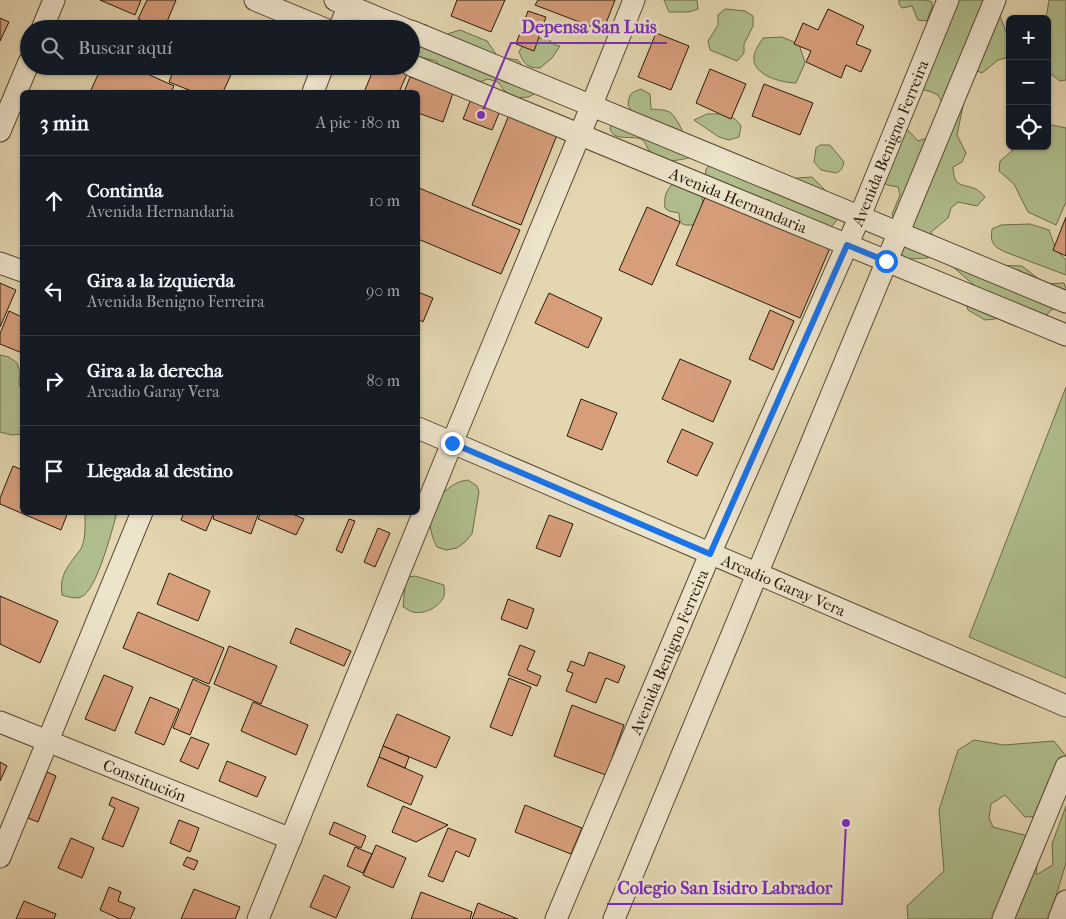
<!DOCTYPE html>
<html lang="es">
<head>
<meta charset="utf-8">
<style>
  :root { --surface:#171b24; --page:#20242c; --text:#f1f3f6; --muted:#9ea1a6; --line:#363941 }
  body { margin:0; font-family:"IM FELL French Canon",serif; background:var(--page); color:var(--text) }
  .controls { position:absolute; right:15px; top:15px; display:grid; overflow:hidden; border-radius:8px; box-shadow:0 1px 4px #0004 }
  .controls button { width:45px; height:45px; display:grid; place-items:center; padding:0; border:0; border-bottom:1px solid var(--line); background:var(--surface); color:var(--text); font:25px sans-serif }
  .stop { position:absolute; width:15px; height:15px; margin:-11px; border:4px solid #1a73e8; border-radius:50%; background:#fff }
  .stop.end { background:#1a73e8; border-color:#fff; box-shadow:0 1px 5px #0008 }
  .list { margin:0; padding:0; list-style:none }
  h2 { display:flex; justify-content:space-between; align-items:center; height:65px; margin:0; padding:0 20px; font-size:21px }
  h2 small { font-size:16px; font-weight:400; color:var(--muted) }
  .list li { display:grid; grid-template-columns:32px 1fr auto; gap:15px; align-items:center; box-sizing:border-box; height:90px; padding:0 20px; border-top:1px solid var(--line) }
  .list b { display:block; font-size:19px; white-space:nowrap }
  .list p { margin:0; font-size:16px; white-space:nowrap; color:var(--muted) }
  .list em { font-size:16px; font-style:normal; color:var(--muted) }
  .icon { flex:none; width:28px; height:28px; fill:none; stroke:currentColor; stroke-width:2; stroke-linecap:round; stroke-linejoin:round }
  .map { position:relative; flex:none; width:1066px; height:919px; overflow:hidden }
  .search { position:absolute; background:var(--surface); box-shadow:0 1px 4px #0004; left:20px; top:20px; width:400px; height:55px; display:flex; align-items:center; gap:12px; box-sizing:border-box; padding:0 18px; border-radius:28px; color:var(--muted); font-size:19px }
  .panel { position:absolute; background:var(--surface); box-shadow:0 1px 4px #0004; left:20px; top:90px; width:400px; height:425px; border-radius:8px }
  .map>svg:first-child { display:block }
  .green { fill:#b0be8d; stroke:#6c6c4a }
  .building { fill:#d79e7c; stroke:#281a08 }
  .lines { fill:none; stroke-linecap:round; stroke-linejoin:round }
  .minor-casing { stroke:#574932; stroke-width:23 }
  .minor { stroke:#ede4cc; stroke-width:21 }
  .route { stroke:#1a73e8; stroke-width:6 }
  .labels { text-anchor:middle; stroke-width:5; stroke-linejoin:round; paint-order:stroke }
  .street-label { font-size:16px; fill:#281a08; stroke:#ede4cc }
  .leader { fill:none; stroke:#7b2cbf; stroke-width:2 }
  .callout-dot { fill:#7b2cbf; stroke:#ede4cc; stroke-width:2 }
  .callout-label { font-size:18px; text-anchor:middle; font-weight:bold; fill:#7b2cbf; stroke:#ede4cc; stroke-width:5; stroke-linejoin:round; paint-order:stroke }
</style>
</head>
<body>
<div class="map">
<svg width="1066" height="919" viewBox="0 0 1066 919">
  <rect width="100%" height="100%" fill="#e3d6b0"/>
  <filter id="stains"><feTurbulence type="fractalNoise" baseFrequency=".004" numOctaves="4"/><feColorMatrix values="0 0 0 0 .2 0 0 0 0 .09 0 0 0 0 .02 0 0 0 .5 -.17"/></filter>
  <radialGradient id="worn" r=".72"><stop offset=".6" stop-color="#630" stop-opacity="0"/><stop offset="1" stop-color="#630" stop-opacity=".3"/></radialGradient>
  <g class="green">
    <polygon points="664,0 697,0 698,9 689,12 669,12"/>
    <polygon points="899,0 926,0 932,2 932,7 927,21 918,20 912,6 902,8 899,4"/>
    <polygon points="951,0 997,0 997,8 1010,42 1010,57 998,60 982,73 965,66 955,68 954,78 943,104 938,95 929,91 911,88"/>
    <polygon points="1049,0 1066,0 1066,80 1060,81 1047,71 1047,19 1046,19"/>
    <path d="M366,7L385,9C398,23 409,24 427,25L431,34L441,36L460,30L487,41L498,57L518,60L536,83L537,92L529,97L510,98L498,82L488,79L461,88L452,87L436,61L417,56L411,51V29Z"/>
    <polygon points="725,9 745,11 753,16 753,26 744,44 744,53 737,61 710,50 708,41 718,25 718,15"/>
    <path d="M782,37L799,44L805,63L796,83C782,83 751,75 754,56C755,50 760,43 763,38Z"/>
    <path d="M533,38L548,39L555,45L560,46L552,58L540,68C527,68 524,64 519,52L524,43Z"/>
    <path d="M641,89L650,94L651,109C657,110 666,109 671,113C679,120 689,146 695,156C681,160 659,166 650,152C647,148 645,141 641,139C630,135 613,142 610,128L615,120L634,113L628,106C629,94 630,93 641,89Z"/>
    <path d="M963,106L957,135L966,153L962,162L953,167C954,188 961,183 976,189C980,191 982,194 985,197L977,206L958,202L951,208L948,218L931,232C937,244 936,248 928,258L909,259L900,254L895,223L892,214L900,195L898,187L888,185L880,181L905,127L918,141L936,135Z"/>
    <path d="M707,114C724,114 731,112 741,126L739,137L729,140L719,137L694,120Z"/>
    <polygon points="1047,124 1066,128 1066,202 1056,225 1028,212 1014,184 999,171 1000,161 1018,146 1047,146"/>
    <path d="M820,145H830L844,162C843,168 841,171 836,173L821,170L814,162L816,148Z"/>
    <polygon points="721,154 783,179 812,177 833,198 840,216 828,231 783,215 770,200 741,195 705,179 706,169"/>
    <path d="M686,174L698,182L703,202L697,221L694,225C688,225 684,226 680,222L679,213L669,211L665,208C663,189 671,185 686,174Z"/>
    <path d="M1030,224L1049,230L1056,250L1066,260V275L1005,252C993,246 990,243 992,229L1001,225Z"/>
    <polygon points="952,258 993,265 1022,266 1045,284 1064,283 1066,289 1066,302 1051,310 1038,326 1013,310 995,319 985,320 968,310 965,301 974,285 953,267"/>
    <polygon points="0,355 9,357 17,363 20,373 19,383 22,393 22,434 12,435 0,432"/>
    <polygon points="1066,387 1066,678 969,637"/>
    <path d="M468,480L477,486L479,492L472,534L465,542L457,548L446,550L437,547C430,534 426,514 435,501C437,497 441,495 444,492C452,485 458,481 468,480Z"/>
    <path d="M85,513H117C112,529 97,591 81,597C75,599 68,597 62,595C60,579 64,571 74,558C76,555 79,552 81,549C86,538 85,524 85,513Z"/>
    <path d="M415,576L444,585C444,589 445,593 444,596C439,608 422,616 410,611C408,610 406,608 403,607L405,586L409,577Z"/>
    <polygon points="974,740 1004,745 1054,741 1066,756 1066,785 1044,816 1025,817 1005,795 991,804 989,818 993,827 1040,839 1036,875 1053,865 1052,844 1066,806 1066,863 1049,919 908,919 907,906 944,871 939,810 958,750"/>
  </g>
  <g class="building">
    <polygon points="100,0 141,0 135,15"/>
    <polygon points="147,0 176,0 164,29 160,29 138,19"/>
    <polygon points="457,0 505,0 491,32 451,16"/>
    <polygon points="538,0 615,0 603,31 535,5"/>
    <polygon points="828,9 864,26 856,44 871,50 861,72 846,65 841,78 806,62 811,51 794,44 803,23 818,30"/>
    <polygon points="528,11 546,17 534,51 516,44"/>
    <polygon points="0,18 9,22 0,41"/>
    <polygon points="656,33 689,46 671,90 638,77"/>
    <polygon points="102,66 130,66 174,86 171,92 90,92"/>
    <polygon points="175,66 235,66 223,92 194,92 169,82"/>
    <polygon points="375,66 396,66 408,72 399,92 364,92"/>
    <polygon points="710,69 746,84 731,119 696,103"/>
    <polygon points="410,77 453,93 443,122 418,113 418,92 404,92"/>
    <polygon points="764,84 813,103 800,135 752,116"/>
    <polygon points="471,99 500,111 492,130 463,119"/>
    <polygon points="509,115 557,135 521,225 472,205"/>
    <polygon points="419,188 520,230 501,274 418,239 418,191"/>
    <polygon points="706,195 830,248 800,318 676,265"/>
    <polygon points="647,207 680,222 652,285 619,270"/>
    <polygon points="1066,217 1066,256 1053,250"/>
    <polygon points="0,283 16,290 0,327"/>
    <polygon points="418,292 433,298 423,322 418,319"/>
    <polygon points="549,293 602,318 588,348 535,323"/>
    <polygon points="770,310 794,321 773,370 749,359"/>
    <polygon points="9,311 22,317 22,353 0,344 0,334"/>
    <polygon points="680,359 731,381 713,422 662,399"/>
    <polygon points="581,399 617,413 602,450 567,436"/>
    <polygon points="682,429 713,443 697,476 667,462"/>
    <polygon points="13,466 22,470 22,512 68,512 61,530 0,504 0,498"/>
    <polygon points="184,512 214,512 206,531 181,520"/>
    <polygon points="215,512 259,512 251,534 213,519"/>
    <polygon points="261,512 288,512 304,519 296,535 258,519"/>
    <polygon points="549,515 573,524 560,557 536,548"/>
    <polygon points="349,519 355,521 342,553 336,550"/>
    <polygon points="378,528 390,533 375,567 364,562"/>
    <polygon points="169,573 210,591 198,621 157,604"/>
    <polygon points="0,596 58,621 40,663 0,644"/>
    <polygon points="508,599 534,609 527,629 501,619"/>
    <polygon points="138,612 224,648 209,684 123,648"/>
    <polygon points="296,628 351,651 344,666 290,643"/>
    <polygon points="520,645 535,651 527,670 541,676 537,686 508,675"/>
    <polygon points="229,646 277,666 261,704 214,684"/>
    <polygon points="589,652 625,666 618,683 606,678 596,703 566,691 573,673 567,671 571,661 584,666"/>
    <polygon points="104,675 133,687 115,731 85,719"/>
    <polygon points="509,678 531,687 512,736 490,727"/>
    <polygon points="193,679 210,687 190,735 173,728"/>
    <polygon points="150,697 179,709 164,745 135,733"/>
    <polygon points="253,702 308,725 296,755 241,731"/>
    <polygon points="572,705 624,725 606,775 554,756"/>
    <polygon points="397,714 450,737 436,768 383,746"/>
    <polygon points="191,737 209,744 198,769 180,761"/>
    <polygon points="383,746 409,757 405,768 379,757"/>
    <polygon points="379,757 423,776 411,805 367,786"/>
    <polygon points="227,761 266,777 257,797 219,781"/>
    <polygon points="0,762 7,766 0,781"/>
    <polygon points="47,772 56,776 38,822 28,818"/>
    <polygon points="112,797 139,808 123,847 102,839 115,808 109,805"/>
    <polygon points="525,805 582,828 571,854 515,832"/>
    <polygon points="403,806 448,825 416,842 392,832"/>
    <polygon points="179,820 199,828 190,852 170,843"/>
    <polygon points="334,822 366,836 361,848 329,834"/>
    <polygon points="448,828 476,839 469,857 456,851 443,882 428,876"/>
    <polygon points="71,838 94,848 82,878 58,868"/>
    <polygon points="376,845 406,858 393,888 363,875"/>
    <polygon points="355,847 372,854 363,873 347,866"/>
    <polygon points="187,857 198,861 194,870 183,865"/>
    <polygon points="324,875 350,887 336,918 310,907"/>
    <polygon points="109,887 121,892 118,901 135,908 130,919 120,919 100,910"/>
    <polygon points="194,889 240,907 235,919 181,919"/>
    <polygon points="421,892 472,912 470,919 411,919"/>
    <polygon points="24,901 56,914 54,919 16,919"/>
    <polygon points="478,903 518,919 472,919"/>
  </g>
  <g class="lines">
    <g class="minor-casing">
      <g id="minor">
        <polyline points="255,0 325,29"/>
        <polyline points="335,0 405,29"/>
        <polyline points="42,29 54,0"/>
        <polyline points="339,29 351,0"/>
        <polyline points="411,31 1066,302"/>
        <path id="s1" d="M411,65L1066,335"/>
        <polyline points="313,92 323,66"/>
        <polyline points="0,131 29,62"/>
        <polyline points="0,263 22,271"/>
        <path id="s2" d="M418,428L1066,706"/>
        <path id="s3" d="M0,722L291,839"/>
        <polyline points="0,857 142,512"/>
        <polyline points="258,919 452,443 580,134 634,0"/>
        <path id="s4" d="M556,919L710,554L860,216L948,0"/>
        <polyline points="614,919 995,0"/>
        <polyline points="1003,919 1066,767"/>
        <polyline points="1059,919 1066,901"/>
      </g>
    </g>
    <use href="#minor" class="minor"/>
  </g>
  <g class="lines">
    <polyline class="route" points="452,443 710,554 847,245 886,261"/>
  </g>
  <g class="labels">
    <g class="street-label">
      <text dy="6" stroke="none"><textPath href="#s4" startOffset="845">Avenida Benigno Ferreira</textPath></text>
      <text dy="6" stroke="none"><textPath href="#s1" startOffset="354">Avenida Hernandaria</textPath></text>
      <text dy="6" stroke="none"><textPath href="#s2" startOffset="398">Arcadio Garay Vera</textPath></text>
      <text dy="6" stroke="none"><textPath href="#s4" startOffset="290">Avenida Benigno Ferreira</textPath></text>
      <text dy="6" stroke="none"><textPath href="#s3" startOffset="156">Constitución</textPath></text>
    </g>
  </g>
  <path class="leader" d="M481 115L511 43H667M846 823L842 904H607"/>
  <g class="callout-dot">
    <circle cx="481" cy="115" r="5"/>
    <circle cx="846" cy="823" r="5"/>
  </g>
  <g class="callout-label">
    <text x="589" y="33">Depensa San Luis</text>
    <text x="725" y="894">Colegio San Isidro Labrador</text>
  </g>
  <rect width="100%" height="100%" filter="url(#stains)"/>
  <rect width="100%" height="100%" fill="url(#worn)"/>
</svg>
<div class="controls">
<button>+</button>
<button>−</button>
<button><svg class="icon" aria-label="locate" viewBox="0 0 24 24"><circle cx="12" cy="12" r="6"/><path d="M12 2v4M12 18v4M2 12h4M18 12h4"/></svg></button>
</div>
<div class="stop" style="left:886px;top:261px"></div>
<div class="stop end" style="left:452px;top:443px"></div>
<div class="search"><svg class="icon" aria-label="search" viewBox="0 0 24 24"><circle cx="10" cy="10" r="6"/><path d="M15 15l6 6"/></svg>Buscar aquí</div>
<section class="panel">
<h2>3 min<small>A pie · 180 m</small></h2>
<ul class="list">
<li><svg class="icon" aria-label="ahead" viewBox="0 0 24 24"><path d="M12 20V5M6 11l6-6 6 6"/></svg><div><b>Continúa</b><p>Avenida Hernandaria</p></div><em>10 m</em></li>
<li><svg class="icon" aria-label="left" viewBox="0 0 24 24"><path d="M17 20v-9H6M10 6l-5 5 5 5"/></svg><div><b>Gira a la izquierda</b><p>Avenida Benigno Ferreira</p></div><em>90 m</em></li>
<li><svg class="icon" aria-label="right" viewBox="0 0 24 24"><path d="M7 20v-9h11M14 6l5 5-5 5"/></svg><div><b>Gira a la derecha</b><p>Arcadio Garay Vera</p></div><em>80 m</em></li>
<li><svg class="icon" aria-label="arrive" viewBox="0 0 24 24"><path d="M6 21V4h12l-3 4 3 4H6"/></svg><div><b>Llegada al destino</b></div></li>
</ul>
</section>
</div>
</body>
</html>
